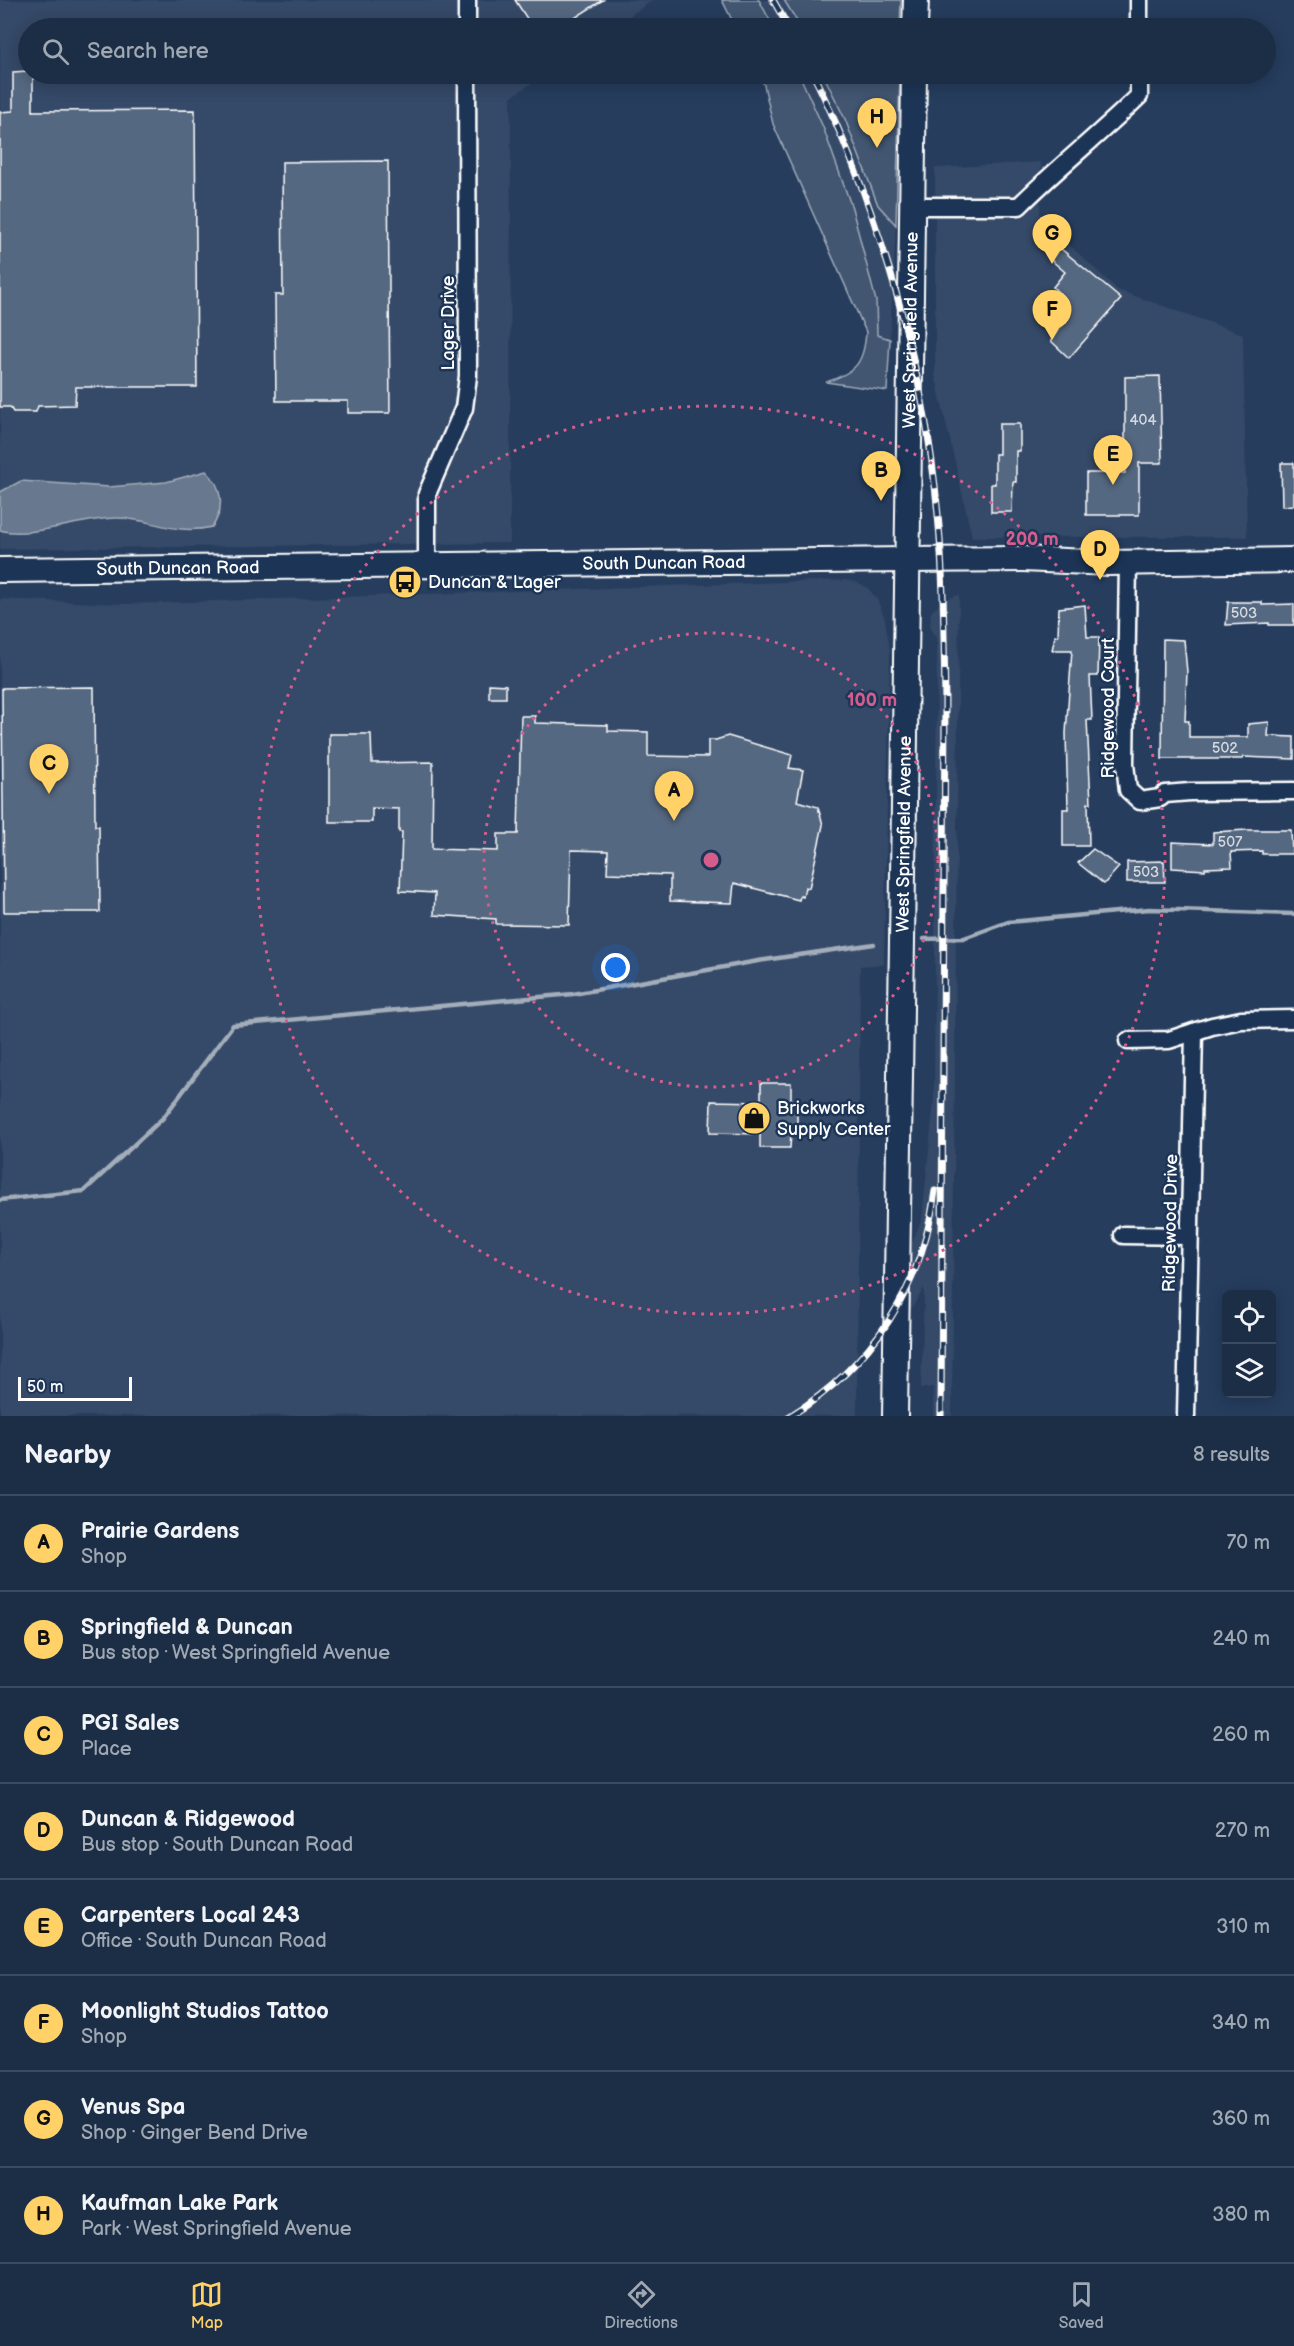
<!DOCTYPE html>
<html lang="en">
<head>
<meta charset="utf-8">
<style>
  :root { --surface:#1c2e46; --page:#25364d; --text:#f1f3f6; --muted:#a0a8b3; --line:#3a4a5f; --accent:#ffd166 }
  body { margin:0; font-family:"Balsamiq Sans",sans-serif; background:var(--page); color:var(--text) }
  .controls { position:absolute; right:18px; bottom:18px; display:grid; overflow:hidden; border-radius:9px; box-shadow:0 3px 15px #0003 }
  .controls button { width:54px; height:54px; display:grid; place-items:center; padding:0; border:0; border-bottom:2px solid var(--line); background:var(--surface); color:var(--text); font:30px sans-serif }
  .scale { position:absolute; left:18px; bottom:15px; width:114px; box-sizing:border-box; padding-left:6px; border:3px solid #fff; border-top:0; font-size:16px; line-height:21px; white-space:nowrap; color:#fff; -webkit-text-stroke:4px #1d3557; paint-order:stroke }
  .you { position:absolute; left:616px; top:968px; width:21px; height:21px; margin:-15px; border:4px solid #fff; border-radius:50%; background:#1a73e8; box-shadow:0 0 0 9px #1a73e833 }
  .badge { display:grid; place-items:center; width:39px; height:39px; border-radius:50%; background:var(--accent); color:#111; font-size:20px; font-weight:700 }
  .pin { position:absolute; translate:-50% -50px; filter:drop-shadow(0 2px 3px #0008) }
  .pin::after { content:''; position:absolute; top:32px; width:21px; height:18px; background:inherit; clip-path:polygon(0 0,100% 0,50% 100%) }
  .list { margin:0; padding:0; list-style:none }
  h2 { display:flex; justify-content:space-between; align-items:center; height:78px; margin:0; padding:0 24px; font-size:26px }
  h2 small { font-size:20px; font-weight:400; color:var(--muted) }
  .list li { display:grid; grid-template-columns:39px 1fr auto; gap:18px; align-items:center; box-sizing:border-box; height:96px; padding:0 24px; border-top:2px solid var(--line) }
  .list b { display:block; font-size:22px; white-space:nowrap }
  .list p { margin:0; font-size:20px; white-space:nowrap; color:var(--muted) }
  .list em { font-size:20px; font-style:normal; color:var(--muted) }
  .icon { flex:none; width:33px; height:33px; fill:none; stroke:currentColor; stroke-width:2; stroke-linecap:round; stroke-linejoin:round }
  .map { position:relative; flex:none; width:1294px; height:1416px; overflow:hidden }
  .search { position:absolute; background:var(--surface); box-shadow:0 3px 15px #0003; left:18px; right:18px; top:18px; height:66px; display:flex; align-items:center; gap:15px; box-sizing:border-box; padding:0 21px; border-radius:33px; color:var(--muted); font-size:22px }
  .sheet { height:846px; background:var(--surface) }
  nav { display:flex; justify-content:space-around; align-items:center; box-sizing:border-box; height:84px; border-top:2px solid var(--line); background:var(--surface); font-size:16px; color:var(--muted) }
  nav a { display:grid; justify-items:center; gap:3px }
  nav .on { color:var(--accent) }
  .map>svg:first-child { display:block }
  .built { fill:#344a68 }
  .green { fill:#425672; stroke:#a0aab8; stroke-width:1.5 }
  .water { fill:#67788e; stroke:#a4aebb; stroke-width:1.5 }
  .lines { fill:none; stroke-linecap:round; stroke-linejoin:round }
  .stream { stroke:#a4aebb; stroke-width:4.5 }
  .building { fill:#556781; stroke:#fff; stroke-width:1.5 }
  .minor-casing { stroke:#fff; stroke-width:21 }
  .secondary-casing { stroke:#fff; stroke-width:28 }
  .minor { stroke:#1d3557; stroke-width:16 }
  .secondary { stroke:#1d3557; stroke-width:24 }
  .rail-casing { stroke:#fff; stroke-width:7 }
  .rail { stroke:#1d3557; stroke-width:4.5; stroke-dasharray:14; stroke-linecap:butt }
  .ring { fill:none; stroke:#d45d8c; stroke-width:3; stroke-dasharray:3 6 }
  .labels { text-anchor:middle; stroke-width:5; stroke-linejoin:round; paint-order:stroke }
  .number-label { font-size:15px; fill:#d4d9e0 }
  .street-label { font-size:18px; fill:#fff; stroke:#1d3557 }
  .poi-label { font-size:18px; fill:#fff; stroke:#1d3557; text-anchor:start }
  .centre { fill:#d45d8c; stroke:#1d3557; stroke-width:3 }
  .ring-label { font-size:18px; text-anchor:middle; font-weight:bold; fill:#d45d8c; stroke:#1d3557; stroke-width:5; stroke-linejoin:round; paint-order:stroke }
</style>
</head>
<body>
<div class="map">
<svg width="1294" height="1416" viewBox="0 0 1294 1416">
  <rect width="100%" height="100%" fill="#263d5e"/>
  <filter id="ink" filterUnits="userSpaceOnUse"><feTurbulence type="fractalNoise" baseFrequency=".0167" numOctaves="2"/><feDisplacementMap in="SourceGraphic" scale="12" xChannelSelector="R" yChannelSelector="G"/><feConvolveMatrix kernelMatrix="1 2 1 2 8 2 1 2 1" color-interpolation-filters="sRGB"/></filter>
  <g filter="url(#ink)">
    <g class="built">
      <polygon points="0,0 653,0 612,28 28,28 28,74 546,74 511,97 510,543 0,549"/>
      <polygon points="759,0 784,0 801,28 774,28"/>
      <polygon points="799,74 823,74 845,119 878,205 896,225 890,339 877,336 876,301 852,208 823,127"/>
      <polygon points="1041,162 1040,218 1118,290 1243,334 1247,537 972,537 935,375 935,168"/>
      <polygon points="846,580 856,582 867,587 877,599 885,619 890,651 884,964 860,966 857,1416 0,1416 0,599 126,604"/>
      <polygon points="959,595 952,1416 933,1416 933,1387 921,1389 924,1288 907,1316 910,1247 922,1219 934,1100 937,639 930,629 931,612 946,599"/>
    </g>
    <g class="green">
      <polygon points="722,0 759,0 774,28 736,28"/>
      <polygon points="784,0 901,0 900,28 801,28"/>
      <path d="M759,74H799L823,127L852,208L876,301L877,335L890,339L887,391L826,382C856,372 864,363 866,332L773,124L764,85Z"/>
      <polygon points="823,74 900,74 896,225 878,205 845,119"/>
    </g>
    <path class="water" d="M206,471C223,486 225,509 212,527C174,536 151,518 116,518C82,518 30,539 0,530V492L21,481L109,487L166,482Z"/>
    <g class="lines">
      <g class="stream">
        <polyline points="924,939 964,938 1008,922 1149,909 1294,914"/>
        <polyline points="0,1200 84,1191 163,1118 233,1025 573,994 758,961 874,944"/>
      </g>
    </g>
    <g class="building">
      <polygon points="515,0 603,0 559,28 533,28"/>
      <polygon points="28,71 28,74 33,74 33,111 195,110 197,387 76,387 75,405 38,406 36,412 13,412 10,407 0,407 0,112 13,111 13,72"/>
      <polygon points="388,161 390,413 348,413 348,401 276,401 275,295 283,295 282,162"/>
      <polygon points="1060,248 1121,299 1069,358 1051,341 1062,324 1052,316 1065,300 1053,287 1065,272 1051,260"/>
      <polygon points="1160,376 1162,463 1139,463 1139,515 1086,515 1086,473 1125,473 1125,377"/>
      <polygon points="999,424 1020,424 1020,451 1016,451 1016,482 1013,482 1012,512 991,512 991,484 995,484 995,454 999,454"/>
      <polygon points="1281,463 1294,463 1294,505 1282,506"/>
      <polygon points="1228,602 1262,602 1262,605 1294,604 1294,625 1269,625 1269,623 1226,625"/>
      <polygon points="1085,605 1087,637 1099,637 1098,676 1090,676 1092,720 1087,720 1091,803 1088,803 1089,846 1063,846 1063,809 1068,809 1066,733 1072,650 1052,650 1055,636 1058,636 1059,608"/>
      <polygon points="1163,639 1184,640 1187,672 1185,721 1189,721 1189,737 1248,737 1248,724 1269,722 1268,736 1294,737 1294,759 1243,757 1243,759 1162,759"/>
      <polygon points="489,684 506,685 506,698 489,698"/>
      <polygon points="94,687 95,826 99,826 100,912 4,912 2,688"/>
      <polygon points="521,716 535,716 535,723 608,725 608,731 648,732 648,756 708,757 708,740 716,740 728,736 792,755 789,768 803,770 797,801 818,807 823,825 809,888 805,887 803,897 800,896 799,900 734,883 732,903 670,901 670,875 607,873 608,851 571,850 569,925 496,924 496,919 434,915 435,893 400,891 402,832 399,832 399,809 372,808 372,822 329,822 329,734 371,734 372,763 433,762 432,849 498,851 498,834 518,834"/>
      <polygon points="1247,830 1291,830 1292,854 1262,854 1262,851 1231,852 1232,867 1205,868 1205,870 1172,868 1172,842 1213,844 1213,832"/>
      <polygon points="1093,849 1119,867 1104,884 1078,863"/>
      <polygon points="1164,861 1165,882 1127,882 1127,862"/>
      <polygon points="761,1083 791,1083 791,1100 797,1100 797,1134 791,1133 790,1148 760,1148 760,1134 710,1133 711,1101 761,1102"/>
    </g>
    <g class="lines">
      <g class="minor-casing">
        <g id="minor">
          <polyline points="467,0 467,28"/>
          <polyline points="1139,0 1139,28"/>
          <path d="M912,206H1019C1057,168 1100,134 1139,96V74"/>
          <polyline points="1128,562 1125,764 1128,790 1140,801 1160,798 1165,794 1190,792 1294,791"/>
          <polyline points="427,566 427,494 464,408 468,376 467,74"/>
          <polyline points="1128,1041 1169,1040 1212,1026 1241,1020 1294,1019"/>
          <polyline points="1123,1235 1189,1236"/>
          <polyline points="1186,1416 1194,1032"/>
        </g>
      </g>
      <g class="secondary-casing">
        <g id="secondary">
          <polyline points="915,28 916,0"/>
          <path id="s1" d="M0,570L906,560L1023,559L1108,563L1294,560"/>
          <path id="s2" d="M895,1416C903,969 907,521 914,74"/>
        </g>
      </g>
      <use href="#minor" class="minor"/>
      <use href="#secondary" class="secondary"/>
      <g class="rail-casing">
        <g id="rail">
          <polyline points="773,0 789,28"/>
          <path d="M813,74C878,206 925,367 938,515C944,577 944,639 945,701L941,1416"/>
          <path d="M790,1416C872,1366 923,1287 935,1191"/>
        </g>
      </g>
      <use href="#rail" class="rail"/>
    </g>
  </g>
  <g class="ring">
    <circle cx="711" cy="860" r="227"/>
    <circle cx="711" cy="860" r="454"/>
  </g>
  <defs>
    <g id="bus-disc" transform="scale(1.725)"><circle r="9.5" fill="#ffd166" stroke="#1d3557"/><path d="M-5-6H5V4H4V6H2V4H-2V6H-4V4H-5ZM-3.5-4V0h7V-4ZM-3.5 1.2v1.5H-2V1.2ZM2 1.2v1.5H3.5V1.2Z" fill="#111"/></g>
    <g id="shop-disc" transform="scale(1.725)"><circle r="9.5" fill="#ffd166" stroke="#1d3557"/><path d="M-5-2.5h2.3a2.7 3.5 0 0 1 5.4 0H5L5.5 6h-11ZM-1.5-2.5h3a1.5 2.3 0 0 0-3 0Z" fill="#111"/></g>
  </defs>
  <g fill-rule="evenodd">
    <use href="#bus-disc" x="405" y="582"/>
    <use href="#shop-disc" x="754" y="1118"/>
  </g>
  <g class="labels">
    <g class="number-label">
      <text x="1143" y="425">404</text>
      <text x="1244" y="618">503</text>
      <text x="1225" y="753">502</text>
      <text x="1230" y="847">507</text>
      <text x="1146" y="877">503</text>
    </g>
    <g class="street-label">
      <text transform="translate(448 323) rotate(-90)" y="6">Lager Drive</text>
      <text dy="6" stroke="none"><textPath href="#s2" startOffset="1086">West Springfield Avenue</textPath></text>
      <text dy="6" stroke="none"><textPath href="#s1" startOffset="664">South Duncan Road</textPath></text>
      <text dy="6" stroke="none"><textPath href="#s1" startOffset="178">South Duncan Road</textPath></text>
      <text transform="translate(1108 708) rotate(-90)" y="6">Ridgewood Court</text>
      <text dy="6" stroke="none"><textPath href="#s2" startOffset="582">West Springfield Avenue</textPath></text>
      <text transform="translate(1170 1223) rotate(-89)" y="6">Ridgewood Drive</text>
    </g>
    <g class="poi-label">
      <text x="428" y="588">Duncan &amp; Lager</text>
      <text x="777" y="1114">Brickworks<tspan x="777" dy="21">Supply Center</tspan></text>
    </g>
  </g>
  <circle cx="711" cy="860" r="9" class="centre"/>
  <g class="ring-label">
    <text x="1032" y="545">200 m</text>
    <text x="872" y="706">100 m</text>
  </g>
</svg>
<div class="controls">
<button><svg class="icon" aria-label="locate" viewBox="0 0 24 24"><circle cx="12" cy="12" r="6"/><path d="M12 2v4M12 18v4M2 12h4M18 12h4"/></svg></button>
<button><svg class="icon" aria-label="layers" viewBox="0 0 24 24"><path d="M12 4l9 5-9 5-9-5zM3 14l9 5 9-5"/></svg></button>
</div>
<div class="scale">50 m</div>
<div class="you"></div>
<div class="pin badge" style="left:674px;top:821px">A</div>
<div class="pin badge" style="left:881px;top:501px">B</div>
<div class="pin badge" style="left:49px;top:794px">C</div>
<div class="pin badge" style="left:1100px;top:580px">D</div>
<div class="pin badge" style="left:1113px;top:485px">E</div>
<div class="pin badge" style="left:1052px;top:340px">F</div>
<div class="pin badge" style="left:1052px;top:264px">G</div>
<div class="pin badge" style="left:877px;top:148px">H</div>
<div class="search"><svg class="icon" aria-label="search" viewBox="0 0 24 24"><circle cx="10" cy="10" r="6"/><path d="M15 15l6 6"/></svg>Search here</div>
</div>
<section class="sheet">
<h2>Nearby<small>8 results</small></h2>
<ul class="list">
<li><span class="badge">A</span><div><b>Prairie Gardens</b><p>Shop</p></div><em>70 m</em></li>
<li><span class="badge">B</span><div><b>Springfield &amp; Duncan</b><p>Bus stop · West Springfield Avenue</p></div><em>240 m</em></li>
<li><span class="badge">C</span><div><b>PGI Sales</b><p>Place</p></div><em>260 m</em></li>
<li><span class="badge">D</span><div><b>Duncan &amp; Ridgewood</b><p>Bus stop · South Duncan Road</p></div><em>270 m</em></li>
<li><span class="badge">E</span><div><b>Carpenters Local 243</b><p>Office · South Duncan Road</p></div><em>310 m</em></li>
<li><span class="badge">F</span><div><b>Moonlight Studios Tattoo</b><p>Shop</p></div><em>340 m</em></li>
<li><span class="badge">G</span><div><b>Venus Spa</b><p>Shop · Ginger Bend Drive</p></div><em>360 m</em></li>
<li><span class="badge">H</span><div><b>Kaufman Lake Park</b><p>Park · West Springfield Avenue</p></div><em>380 m</em></li>
</ul>
</section>
<nav>
<a class="on"><svg class="icon" aria-label="map" viewBox="0 0 24 24"><path d="M3 6l6-2 6 2 6-2v14l-6 2-6-2-6 2zM9 4v14M15 6v14"/></svg>Map</a>
<a><svg class="icon" aria-label="directions" viewBox="0 0 24 24"><path d="M12 3l9 9-9 9-9-9zM9 14v-3h6M13 9l2 2-2 2"/></svg>Directions</a>
<a><svg class="icon" aria-label="saved" viewBox="0 0 24 24"><path d="M7 4h10v16l-5-4-5 4z"/></svg>Saved</a>
</nav>
</body>
</html>
